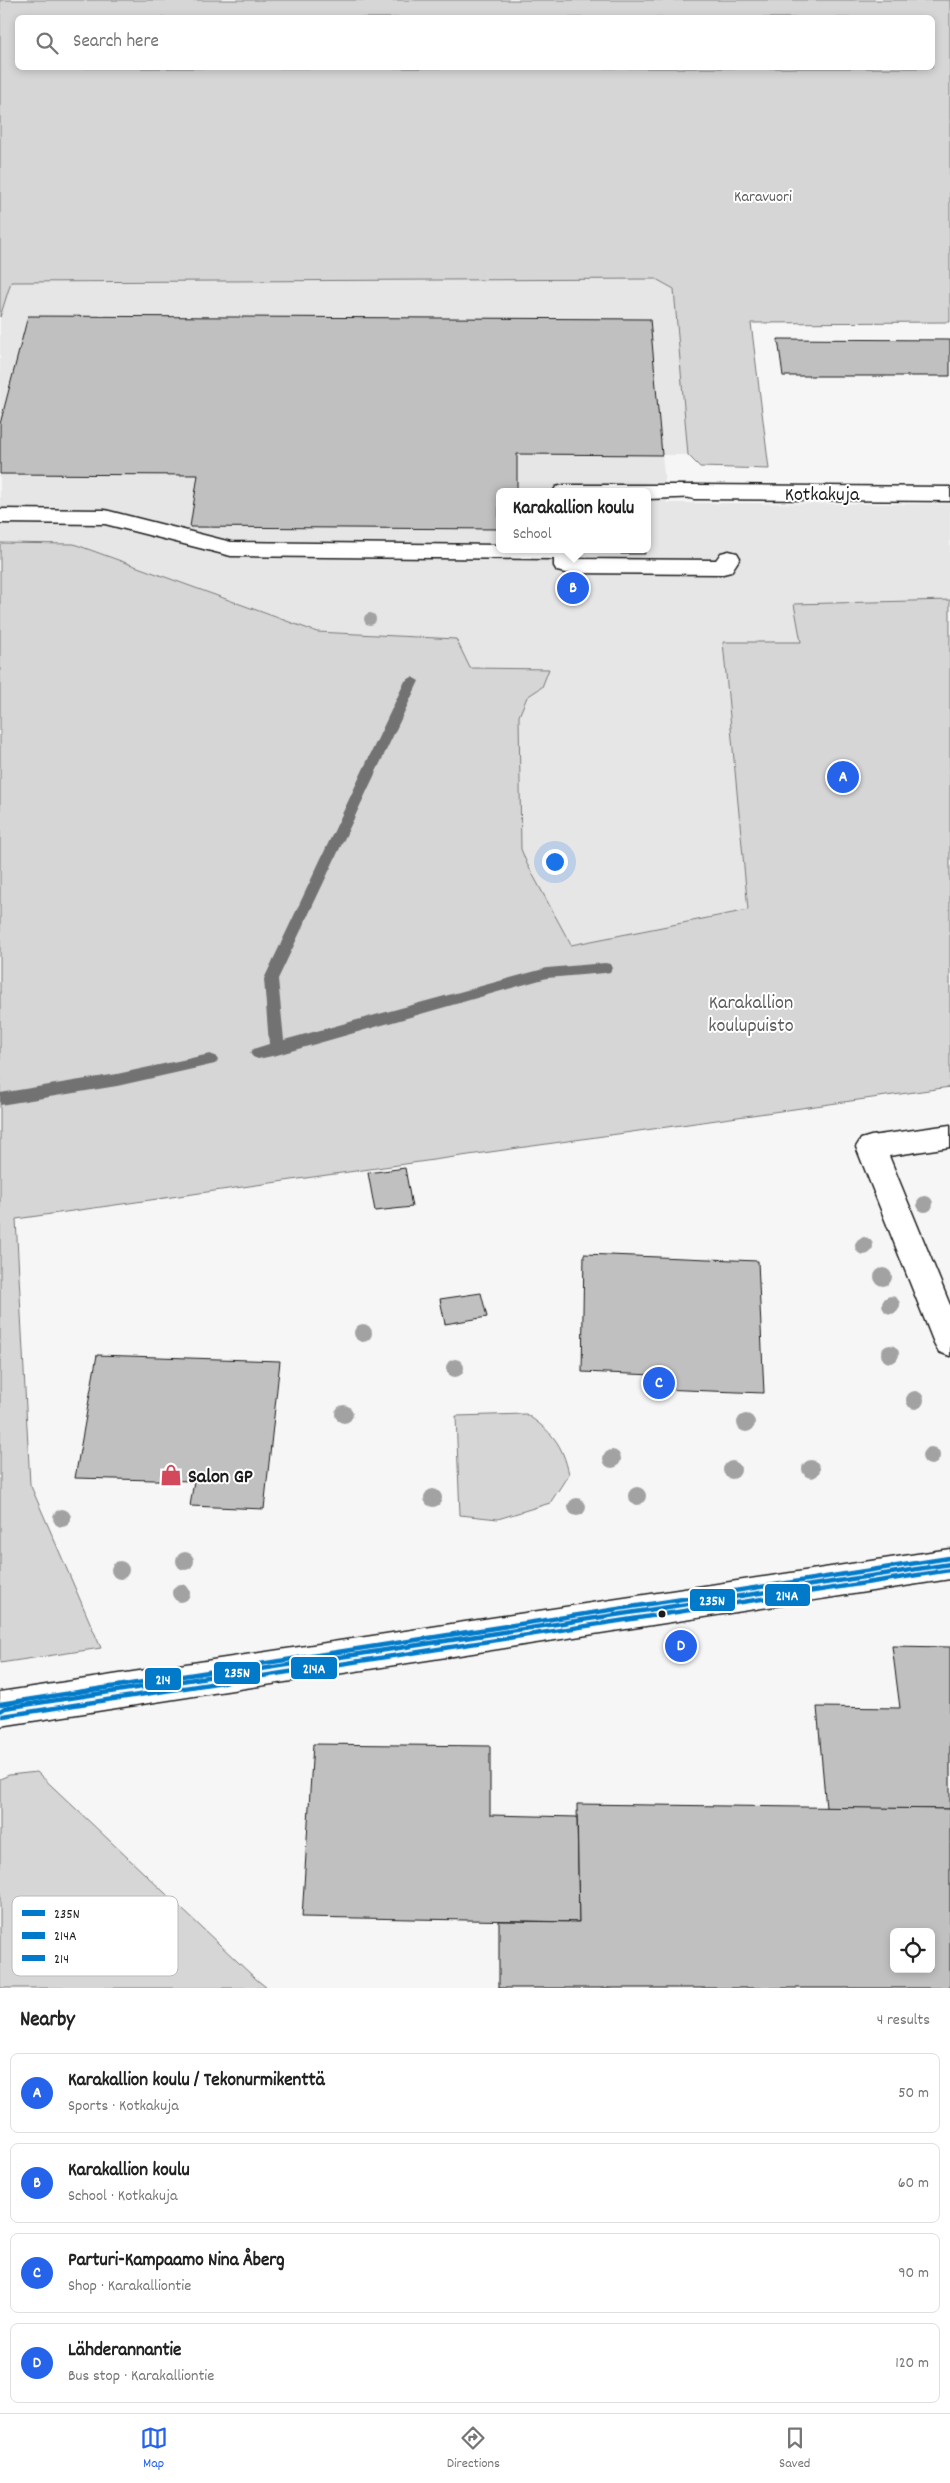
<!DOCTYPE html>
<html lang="en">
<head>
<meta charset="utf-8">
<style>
  :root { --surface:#fff; --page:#f6f6f6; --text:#222; --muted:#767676; --line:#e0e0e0; --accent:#2563eb }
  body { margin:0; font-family:Dekko,sans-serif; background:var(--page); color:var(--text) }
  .controls { position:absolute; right:15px; bottom:15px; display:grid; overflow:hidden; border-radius:8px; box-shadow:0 2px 8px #0003 }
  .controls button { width:45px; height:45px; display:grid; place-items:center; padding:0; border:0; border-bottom:1px solid var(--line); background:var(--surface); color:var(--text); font:25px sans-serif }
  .you { position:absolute; left:554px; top:861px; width:18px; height:18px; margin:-12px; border:4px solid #fff; border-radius:50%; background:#1a73e8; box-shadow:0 0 0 8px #1a73e833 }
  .badge { display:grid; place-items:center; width:32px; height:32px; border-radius:50%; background:var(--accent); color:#fff; font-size:16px; font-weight:700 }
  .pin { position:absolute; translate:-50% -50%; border:2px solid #fff; box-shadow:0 1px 5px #0006 }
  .popup { position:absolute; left:496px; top:488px; width:155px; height:65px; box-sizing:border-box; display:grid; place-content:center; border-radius:8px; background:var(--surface); filter:drop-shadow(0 1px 4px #0005); font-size:16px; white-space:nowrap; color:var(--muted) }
  .popup b { font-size:19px; color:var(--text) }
  .popup::after { content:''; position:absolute; left:50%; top:100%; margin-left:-10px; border:10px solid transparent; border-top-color:var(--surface) }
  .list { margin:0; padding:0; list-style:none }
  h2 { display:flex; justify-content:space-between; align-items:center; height:65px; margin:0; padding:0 20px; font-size:21px }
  h2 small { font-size:16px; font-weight:400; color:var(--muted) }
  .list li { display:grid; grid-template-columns:32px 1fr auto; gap:15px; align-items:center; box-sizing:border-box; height:80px; margin:0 10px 10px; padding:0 10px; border:1px solid var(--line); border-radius:8px }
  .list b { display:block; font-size:19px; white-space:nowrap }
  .list p { margin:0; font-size:16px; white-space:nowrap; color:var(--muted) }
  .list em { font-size:16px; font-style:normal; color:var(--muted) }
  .icon { flex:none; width:28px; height:28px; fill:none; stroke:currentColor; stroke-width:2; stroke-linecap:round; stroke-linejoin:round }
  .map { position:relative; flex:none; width:950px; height:1988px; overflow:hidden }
  .search { position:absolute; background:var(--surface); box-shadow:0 2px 8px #0003; left:15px; right:15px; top:15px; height:55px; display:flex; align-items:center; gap:12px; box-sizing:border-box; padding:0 18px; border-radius:8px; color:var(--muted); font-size:19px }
  .sheet { height:425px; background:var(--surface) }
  nav { display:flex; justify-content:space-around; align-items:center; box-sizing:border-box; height:70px; border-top:1px solid var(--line); background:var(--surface); font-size:14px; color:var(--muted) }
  nav a { display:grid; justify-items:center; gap:2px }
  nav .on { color:var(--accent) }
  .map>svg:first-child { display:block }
  .built { fill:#e6e6e6; fill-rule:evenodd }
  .green { fill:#d6d6d6; stroke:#797979; fill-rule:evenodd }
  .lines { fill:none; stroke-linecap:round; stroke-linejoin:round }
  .stream { fill:#727272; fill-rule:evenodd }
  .building { fill:#c0c0c0; stroke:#1c1c1c; fill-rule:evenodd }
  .lane-casing { stroke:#1c1c1c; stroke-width:3 }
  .street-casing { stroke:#1c1c1c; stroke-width:3 }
  .secondary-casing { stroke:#1c1c1c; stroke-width:3 }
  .lane { fill:#fff; fill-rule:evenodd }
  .street { fill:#fff; fill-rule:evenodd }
  .secondary { fill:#fff; fill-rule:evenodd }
  .bus-1-casing { stroke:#fff; stroke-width:8 }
  .bus-2-casing { stroke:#fff; stroke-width:8 }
  .bus-3-casing { stroke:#fff; stroke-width:8 }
  .bus-1 { stroke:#007ac9; stroke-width:4.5 }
  .bus-2 { stroke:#007ac9; stroke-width:4.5 }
  .bus-3 { stroke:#007ac9; stroke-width:4.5 }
  .tree { fill:#a2a2a2 }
  .bus-dot { fill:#1c1c1c; stroke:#fff; stroke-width:2 }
  .labels { text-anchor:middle; stroke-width:4; stroke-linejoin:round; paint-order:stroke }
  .far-park-label { font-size:16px; fill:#5d5d5d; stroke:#fff }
  .street-label { font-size:20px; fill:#1c1c1c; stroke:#fff }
  .park-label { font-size:20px; fill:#5d5d5d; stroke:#fff }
  .poi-label { font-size:20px; font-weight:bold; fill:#1c1c1c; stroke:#fff; text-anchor:start }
  .key { fill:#fff; stroke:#bbb; stroke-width:1 }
  .key-label { font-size:14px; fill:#1c1c1c }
  .line-badge { stroke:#fff; stroke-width:2 }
  .badge-label { font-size:14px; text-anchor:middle; font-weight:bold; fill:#fff }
</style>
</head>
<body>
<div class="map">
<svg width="950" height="1988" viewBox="0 0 950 1988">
  <rect width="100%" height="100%" fill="#f6f6f6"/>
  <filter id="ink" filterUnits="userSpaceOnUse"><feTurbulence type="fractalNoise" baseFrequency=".02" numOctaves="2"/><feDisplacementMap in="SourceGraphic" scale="10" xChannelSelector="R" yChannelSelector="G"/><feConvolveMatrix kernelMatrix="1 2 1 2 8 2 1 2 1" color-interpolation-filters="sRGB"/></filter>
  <g filter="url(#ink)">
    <path class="built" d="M656,279L674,289L688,455H662L667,503L950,504V912L748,910L571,945L527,864L521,849L519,716L470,668L456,639L317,632L74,544L0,543V281ZM499,492H647V549H499Z"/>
    <g class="green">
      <path d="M0,0H950V322L751,323L769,469L700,467L688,455L674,289L656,279L11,282L0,317ZM18,18H932V68H18Z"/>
      <polygon points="0,543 74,544 317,632 456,639 470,668 549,669 542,687 527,697 519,716 521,849 527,864 571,945 748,910 723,642 801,642 794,604 950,600 950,1087 16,1219 30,1484 101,1648 0,1663"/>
      <path d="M526,1414C552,1432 562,1443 569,1474L550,1503L498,1519L460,1515L456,1416Z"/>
      <polygon points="37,1772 256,1979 267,1988 0,1988 0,1779 9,1775"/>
    </g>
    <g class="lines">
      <g class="stream">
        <polygon points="412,677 419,681 278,979 284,1040 547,968 605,963 610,964 612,968 610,972 605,973 547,978 277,1055 258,1059 253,1057 250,1053 253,1049 269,1044 264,979 405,681"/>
        <polygon points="210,1054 215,1056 218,1060 215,1064 117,1086 0,1105 0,1093 117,1074"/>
      </g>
    </g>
    <g class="building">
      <polygon points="28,316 650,319 662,455 517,454 517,492 499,492 499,529 190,527 198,475 0,474 0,424"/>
      <polygon points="778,339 950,340 950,376 783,376"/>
      <polygon points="621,549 644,549 645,554 621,554"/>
      <polygon points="405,1168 412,1207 375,1211 368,1173"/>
      <polygon points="584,1254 758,1261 764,1393 659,1389 654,1388 654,1375 582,1372"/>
      <polygon points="481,1293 487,1317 445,1324 440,1299"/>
      <polygon points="97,1355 280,1361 264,1509 190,1506 194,1481 75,1478"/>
      <polygon points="892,1646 950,1647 950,1809 826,1808 817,1707 900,1708"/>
      <polygon points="313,1744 490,1746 490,1815 577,1817 579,1922 302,1917"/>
      <path d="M577,1804L950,1809V1988H499V1921L579,1922ZM894,1932H931V1969H894Z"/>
    </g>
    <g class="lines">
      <g class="lane-casing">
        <g id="lane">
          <polygon points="564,485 694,485 702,487 705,492 702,497 647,499 647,492 553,492 556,487"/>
          <polygon points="0,509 105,510 231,542 499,545 499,549 576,549 576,559 716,560 721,553 729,551 737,553 740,558 731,572 723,574 565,573 557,571 554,566 554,559 231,556 105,524 0,523"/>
          <polygon points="950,1125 950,1147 889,1156 950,1305 950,1356 939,1352 934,1343 856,1147 861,1139 871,1136"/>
        </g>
      </g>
      <g class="street-casing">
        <polygon id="street" points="694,485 950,487 950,501 694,499 686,497 683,492 686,487"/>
      </g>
      <g class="secondary-casing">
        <polygon id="secondary" points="950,1549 950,1579 0,1726 0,1692"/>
      </g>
      <use href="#lane" class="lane"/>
      <use href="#street" class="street"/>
      <use href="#secondary" class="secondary"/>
      <g class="bus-1-casing">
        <polyline id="bus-1" points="0,1711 5,1708 950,1564"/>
      </g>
      <g class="bus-2-casing">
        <polyline id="bus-2" points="3,1716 950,1570"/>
      </g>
      <g class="bus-3-casing">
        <polyline id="bus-3" points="0,1704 949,1558"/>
      </g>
      <use href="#bus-1" class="bus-1"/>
      <use href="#bus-2" class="bus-2"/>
      <use href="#bus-3" class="bus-3"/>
    </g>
    <g class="tree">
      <circle cx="370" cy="619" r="6"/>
      <circle cx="925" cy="1204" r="8"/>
      <circle cx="864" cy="1246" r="9"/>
      <circle cx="883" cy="1277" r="9"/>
      <circle cx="891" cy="1305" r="9"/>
      <circle cx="363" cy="1333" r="9"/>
      <circle cx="890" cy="1354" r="9"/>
      <circle cx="455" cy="1368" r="9"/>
      <circle cx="915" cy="1400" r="9"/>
      <circle cx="344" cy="1414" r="9"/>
      <circle cx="746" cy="1423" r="9"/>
      <circle cx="931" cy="1456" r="9"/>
      <circle cx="612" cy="1459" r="9"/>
      <circle cx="811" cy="1469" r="9"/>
      <circle cx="732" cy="1470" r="9"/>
      <circle cx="637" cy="1496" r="9"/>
      <circle cx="433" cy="1498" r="9"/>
      <circle cx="577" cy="1507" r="9"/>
      <circle cx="62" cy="1518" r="9"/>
      <circle cx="185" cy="1561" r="9"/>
      <circle cx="120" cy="1570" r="9"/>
      <circle cx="181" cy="1593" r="9"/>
    </g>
  </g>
  <defs>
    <g id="shop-bare" transform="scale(1.725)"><path d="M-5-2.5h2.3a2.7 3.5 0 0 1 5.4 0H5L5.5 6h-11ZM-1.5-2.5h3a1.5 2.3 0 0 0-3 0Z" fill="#d1495b" stroke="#fff" stroke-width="2.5" paint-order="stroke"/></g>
  </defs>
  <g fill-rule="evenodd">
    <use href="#shop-bare" x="171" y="1475"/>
  </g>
  <circle class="bus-dot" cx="662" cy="1614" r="4.5"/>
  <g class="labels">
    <g class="far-park-label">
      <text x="763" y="201">Karavuori</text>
    </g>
    <g class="street-label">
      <text x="822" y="500">Kotkakuja</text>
    </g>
    <g class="park-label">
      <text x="751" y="1008">Karakallion<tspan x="751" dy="23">koulupuisto</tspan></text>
    </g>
    <g class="poi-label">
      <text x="188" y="1482">Salon GP</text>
    </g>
  </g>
  <rect x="12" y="1896" width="166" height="80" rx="8" class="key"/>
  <rect x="22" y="1910" width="23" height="6" fill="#007ac9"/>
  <rect x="22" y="1932" width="23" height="7" fill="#007ac9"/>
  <rect x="22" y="1955" width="23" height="6" fill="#007ac9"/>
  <g class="key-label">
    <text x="54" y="1918">235N</text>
    <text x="54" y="1940">214A</text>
    <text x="54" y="1963">214</text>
  </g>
  <g class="line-badge">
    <rect x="764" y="1583" width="47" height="24" rx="5" fill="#007ac9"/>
    <rect x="689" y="1588" width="47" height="24" rx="5" fill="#007ac9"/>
    <rect x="290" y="1656" width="48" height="24" rx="5" fill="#007ac9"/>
    <rect x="213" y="1661" width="48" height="24" rx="5" fill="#007ac9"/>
    <rect x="144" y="1667" width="38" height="24" rx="5" fill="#007ac9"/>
  </g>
  <g class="badge-label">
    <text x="787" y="1600">214A</text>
    <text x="712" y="1605">235N</text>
    <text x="314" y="1673">214A</text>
    <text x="237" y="1677">235N</text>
    <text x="163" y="1684">214</text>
  </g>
</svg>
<div class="controls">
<button><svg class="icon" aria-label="locate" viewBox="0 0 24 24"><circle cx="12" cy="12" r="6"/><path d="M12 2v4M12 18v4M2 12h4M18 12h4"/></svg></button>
</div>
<div class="you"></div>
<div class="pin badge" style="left:843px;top:777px">A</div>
<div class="pin badge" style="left:573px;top:588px">B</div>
<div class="popup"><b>Karakallion koulu</b>School</div>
<div class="pin badge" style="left:659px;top:1383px">C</div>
<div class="pin badge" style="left:681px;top:1646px">D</div>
<div class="search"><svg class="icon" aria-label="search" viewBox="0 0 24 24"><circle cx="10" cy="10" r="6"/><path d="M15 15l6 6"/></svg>Search here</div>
</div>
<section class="sheet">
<h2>Nearby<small>4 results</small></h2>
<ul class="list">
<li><span class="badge">A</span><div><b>Karakallion koulu / Tekonurmikenttä</b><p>Sports · Kotkakuja</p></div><em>50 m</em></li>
<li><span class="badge">B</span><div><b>Karakallion koulu</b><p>School · Kotkakuja</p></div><em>60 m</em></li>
<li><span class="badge">C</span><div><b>Parturi-Kampaamo Nina Åberg</b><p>Shop · Karakalliontie</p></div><em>90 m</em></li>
<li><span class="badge">D</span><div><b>Lähderannantie</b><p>Bus stop · Karakalliontie</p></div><em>120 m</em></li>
</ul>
</section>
<nav>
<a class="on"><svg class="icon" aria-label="map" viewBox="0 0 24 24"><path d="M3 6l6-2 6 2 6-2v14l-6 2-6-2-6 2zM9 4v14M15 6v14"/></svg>Map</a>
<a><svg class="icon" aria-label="directions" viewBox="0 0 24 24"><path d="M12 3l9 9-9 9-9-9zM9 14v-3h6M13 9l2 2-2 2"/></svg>Directions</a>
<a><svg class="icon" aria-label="saved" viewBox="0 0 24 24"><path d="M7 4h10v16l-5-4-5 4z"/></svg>Saved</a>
</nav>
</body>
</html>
